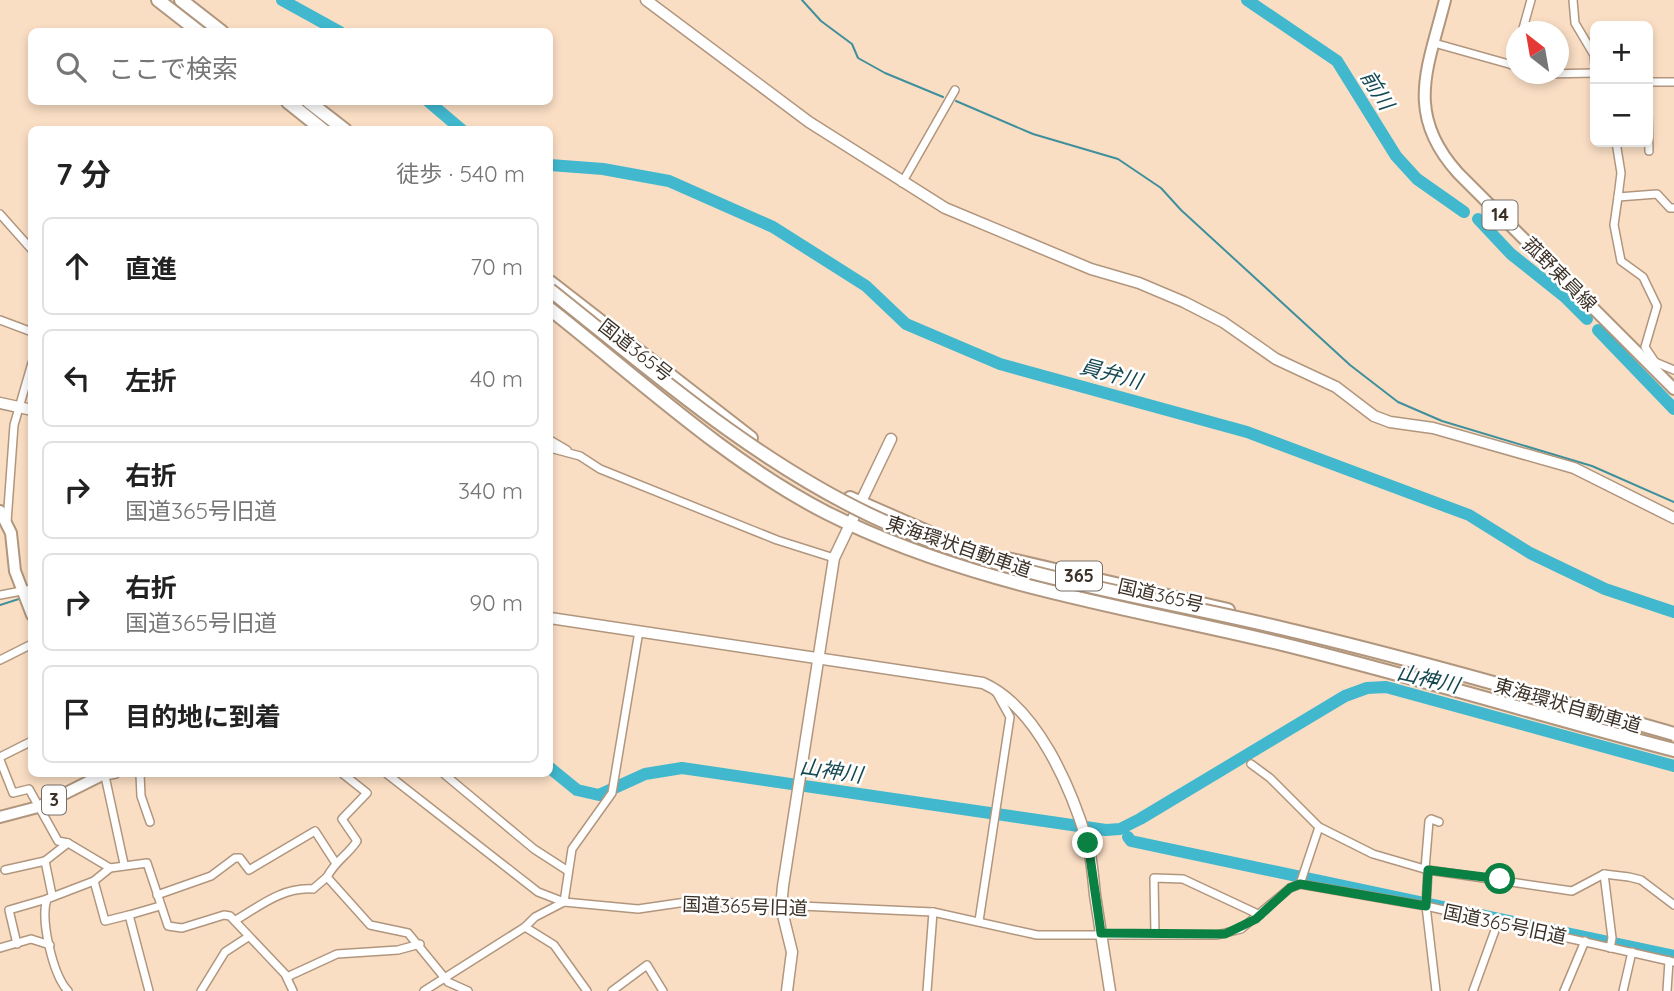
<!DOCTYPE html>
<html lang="ja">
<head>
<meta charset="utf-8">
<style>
  :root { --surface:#fff; --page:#f6f6f6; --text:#222; --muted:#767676; --line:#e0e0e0 }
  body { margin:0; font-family:Quicksand,"Noto Sans JP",sans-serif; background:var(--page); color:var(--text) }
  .controls { position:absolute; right:21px; top:21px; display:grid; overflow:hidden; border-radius:10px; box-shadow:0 4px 10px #0003 }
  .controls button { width:63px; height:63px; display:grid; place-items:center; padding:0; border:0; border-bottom:2px solid var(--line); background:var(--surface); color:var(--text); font:35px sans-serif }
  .compass { position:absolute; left:1506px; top:21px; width:63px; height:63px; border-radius:50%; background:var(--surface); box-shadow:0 4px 10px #0003; rotate:329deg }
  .stop { position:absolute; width:21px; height:21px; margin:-16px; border:5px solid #0b8043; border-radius:50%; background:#fff }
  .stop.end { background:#0b8043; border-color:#fff; box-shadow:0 2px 7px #0008 }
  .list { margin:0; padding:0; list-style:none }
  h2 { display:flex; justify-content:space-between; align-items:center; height:91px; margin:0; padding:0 28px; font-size:30px }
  h2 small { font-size:23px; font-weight:400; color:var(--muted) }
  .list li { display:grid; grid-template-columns:46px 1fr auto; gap:21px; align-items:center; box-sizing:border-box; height:98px; margin:0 14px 14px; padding:0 14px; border:2px solid var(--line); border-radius:10px }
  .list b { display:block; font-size:26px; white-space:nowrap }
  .list p { margin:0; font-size:23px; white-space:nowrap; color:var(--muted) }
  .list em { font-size:23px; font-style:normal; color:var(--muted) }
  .icon { flex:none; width:38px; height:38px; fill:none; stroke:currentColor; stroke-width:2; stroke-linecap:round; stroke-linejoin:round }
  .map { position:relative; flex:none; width:1674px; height:991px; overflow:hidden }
  .search { position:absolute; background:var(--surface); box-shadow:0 4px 10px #0003; left:28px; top:28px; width:525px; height:77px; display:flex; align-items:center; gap:18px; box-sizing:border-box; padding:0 24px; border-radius:10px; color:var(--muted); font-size:26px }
  .panel { position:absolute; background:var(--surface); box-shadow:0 4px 10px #0003; left:28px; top:126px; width:525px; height:651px; border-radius:10px }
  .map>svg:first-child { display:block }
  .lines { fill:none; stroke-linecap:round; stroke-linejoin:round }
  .stream { stroke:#3f909c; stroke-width:2 }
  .river { stroke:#41b8ce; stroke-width:12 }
  .street-casing { stroke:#b1967e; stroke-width:10 }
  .secondary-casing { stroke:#b1967e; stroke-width:13 }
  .primary-casing { stroke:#b1967e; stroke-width:14 }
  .highway-casing { stroke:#b1967e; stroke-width:16 }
  .street { stroke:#fff; stroke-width:7 }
  .secondary { stroke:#fff; stroke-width:10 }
  .primary { stroke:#fff; stroke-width:10 }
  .highway { stroke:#fff; stroke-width:12 }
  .highway-bridge-casing { stroke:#b1967e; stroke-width:16; stroke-linecap:butt }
  .highway-bridge { stroke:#fff; stroke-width:12 }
  .route { stroke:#0b8043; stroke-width:9 }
  .labels { text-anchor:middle; stroke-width:5; stroke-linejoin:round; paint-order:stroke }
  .shield { fill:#fff; stroke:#766f68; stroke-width:2 }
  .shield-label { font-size:18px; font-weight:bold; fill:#3b3127 }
  .street-label { font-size:19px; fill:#3b3127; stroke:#fff }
  .water-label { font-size:21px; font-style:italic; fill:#144851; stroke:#fff }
</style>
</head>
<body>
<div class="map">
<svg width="1674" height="991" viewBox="0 0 1674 991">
  <rect width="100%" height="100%" fill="#fadec4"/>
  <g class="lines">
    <g class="stream">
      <polyline points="802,0 821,21 852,44 858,58 885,73 943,97"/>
      <polyline points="956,101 1033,134 1118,159 1161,188 1181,210 1350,365 1398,402 1442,421 1592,466 1674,502"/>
      <polyline points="0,605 22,598"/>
    </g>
    <g class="river">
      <polyline points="282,0 340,32"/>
      <polyline points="1247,0 1337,61 1396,156 1417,179 1464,212"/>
      <polyline points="429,102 462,130"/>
      <polyline points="550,165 603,169 669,181 773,227 866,286 906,324 1000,364 1247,432 1469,515 1530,553 1605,589 1674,612"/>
      <polyline points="1478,219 1511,254 1565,297 1587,319"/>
      <polyline points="1598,330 1674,409"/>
      <polyline points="550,768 577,790 599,795 645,774 682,768 1106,830 1120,829 1140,819 1345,696 1367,688 1386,687 1674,766"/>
      <polyline points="1128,837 1131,841 1674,956"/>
    </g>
    <g class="street-casing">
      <g id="street">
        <polyline points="1573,0 1575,23 1594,55 1595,66"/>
        <polyline points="1522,32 1531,0"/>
        <polyline points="1434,43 1516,66"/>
        <polyline points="1512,65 1516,51"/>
        <polyline points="1544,74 1595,73"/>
        <polyline points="1648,82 1674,82"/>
        <polyline points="1648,115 1649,151"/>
        <polyline points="1616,142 1621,173 1618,197 1657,194 1670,208 1674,208"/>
        <polyline points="902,183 955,90"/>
        <polyline points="1618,197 1614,225 1621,261 1643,277 1657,306 1645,347 1655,362 1651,366"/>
        <polyline points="0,214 32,250"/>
        <polyline points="0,320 32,332"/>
        <polyline points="1655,362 1674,370"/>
        <polyline points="550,440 567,450"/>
        <polyline points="550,448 580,456 600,469 777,540 834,558"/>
        <polyline points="7,522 14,425 32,363"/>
        <polyline points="0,595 32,589"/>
        <polyline points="0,660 32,644"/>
        <polyline points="0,757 32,741"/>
        <polyline points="0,760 13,793 29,789 58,841 68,843 110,868 147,863 168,926 182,928 224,915 230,916 285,974 293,991"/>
        <polyline points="1251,764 1270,778 1319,827 1373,854 1428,870 1572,891 1604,874 1629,877 1641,880 1674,905"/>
        <polyline points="116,774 105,776 124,864"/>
        <polyline points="140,774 141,796 150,822"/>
        <polyline points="387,774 538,892 564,902 638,909 693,901 933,912 1037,935 1217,935 1241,929 1290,888 1300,884 1426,906 1674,962"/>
        <polyline points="444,774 534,849 568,871"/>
        <polyline points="1425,869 1429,821 1431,819 1439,822"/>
        <polyline points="5,870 45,861"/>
        <polyline points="1428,870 1426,906 1436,991"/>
        <polyline points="1604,874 1612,938 1610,948"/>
        <path d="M327,877C336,860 347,856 357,841L342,819L367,793L343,774"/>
        <polyline points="94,881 110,868"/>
        <polyline points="1300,884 1319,827"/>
        <polyline points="52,895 45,861 68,843"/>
        <polyline points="157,895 211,876 235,858 240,858 249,870 315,831 335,862"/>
        <path d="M236,920C261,905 283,887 313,889L327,877L370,925L408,933L448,982L468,991"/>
        <polyline points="979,921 1010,717 994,688"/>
        <polyline points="525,927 554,945 587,991"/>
        <polyline points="1155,934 1154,878 1183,879 1260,915"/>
        <polyline points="17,944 9,910 47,899"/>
        <polyline points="0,948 31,939 50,945"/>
        <polyline points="287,977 337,954 398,950 420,944"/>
        <path d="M68,991C53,975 40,920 47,899L94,881L105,921L129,915"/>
        <polyline points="149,991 129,915 160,906"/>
        <polyline points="201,991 225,952 248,937"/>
        <polyline points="424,991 525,927 535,917 564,902 572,849 612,793 639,631"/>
        <polyline points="612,991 647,965 663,991"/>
        <polyline points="927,991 933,912"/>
        <polyline points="1473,991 1498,922"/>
        <polyline points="1564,991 1585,941"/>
        <polyline points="1623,991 1632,952"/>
        <polyline points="1667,991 1669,961"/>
      </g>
    </g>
    <g class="secondary-casing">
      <g id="secondary">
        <polyline points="646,0 809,122 945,208 1091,269 1139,283 1184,302 1223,322 1276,359 1336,387 1374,416 1390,422 1433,428 1574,468 1674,518"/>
        <polyline points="0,403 32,410"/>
        <path d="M550,618L983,683C1037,707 1071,788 1087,841C1092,858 1093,877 1095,895C1100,927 1105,959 1110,991"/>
        <polyline points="787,991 792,952 781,907 783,886 834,558 891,439"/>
      </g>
    </g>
    <g class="primary-casing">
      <g id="primary">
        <path d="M1445,0C1428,68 1404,113 1458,173L1674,389"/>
        <polyline points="0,511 11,533 15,571 32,615"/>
        <polyline points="0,817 38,807 104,774"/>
      </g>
    </g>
    <g class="highway-casing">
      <g id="highway">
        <polyline points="158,0 199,32"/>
        <polyline points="181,0 222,32"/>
        <polyline points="288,102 323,130"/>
        <polyline points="309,102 345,130"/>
        <polyline points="550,282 751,438"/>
        <path d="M550,309C639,379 726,461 827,513C969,585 1129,607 1282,644C1413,676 1543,716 1674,750"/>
        <polyline points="850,498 946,540"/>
        <polyline points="1007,559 1228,610"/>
      </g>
    </g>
    <use href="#street" class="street"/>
    <use href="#secondary" class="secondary"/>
    <use href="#primary" class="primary"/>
    <use href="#highway" class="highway"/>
    <g class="highway-bridge-casing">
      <path id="highway-bridge" d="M550,290C652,371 752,459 872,516C1000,577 1144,595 1281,628C1413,659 1544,697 1674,734"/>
    </g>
    <use href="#highway-bridge" class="highway-bridge"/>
  </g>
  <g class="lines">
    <polyline class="route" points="1088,843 1101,933 1225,934 1256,919 1290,888 1300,884 1426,906 1428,870 1500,879"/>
  </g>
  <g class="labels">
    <g class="shield">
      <rect x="1482.5" y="200.5" width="35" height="29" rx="5"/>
      <rect x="1056" y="561.5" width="46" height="29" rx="5"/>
      <rect x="42" y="785.5" width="24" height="29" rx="5"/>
    </g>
    <g class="shield-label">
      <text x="1500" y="221">14</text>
      <text x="1079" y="582">365</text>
      <text x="54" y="806">3</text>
    </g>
    <g class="street-label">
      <text transform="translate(1560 274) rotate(45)" y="7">菰野東員線</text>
      <text transform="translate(636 350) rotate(38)" y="7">国道365号</text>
      <text transform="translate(959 546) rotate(19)" y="7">東海環状自動車道</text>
      <text transform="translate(1161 595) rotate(13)" y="7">国道365号</text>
      <text transform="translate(1568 705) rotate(16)" y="7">東海環状自動車道</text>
      <text transform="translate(745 906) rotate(2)" y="7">国道365号旧道</text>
      <text transform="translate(1505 924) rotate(12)" y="7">国道365号旧道</text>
    </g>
    <g class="water-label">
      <text transform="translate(1377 90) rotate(58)" y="7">前川</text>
      <text transform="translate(1111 374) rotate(15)" y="7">員弁川</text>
      <text transform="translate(1428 679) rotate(13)" y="7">山神川</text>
      <text transform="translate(831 771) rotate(8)" y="7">山神川</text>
    </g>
  </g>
</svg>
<div class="controls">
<button>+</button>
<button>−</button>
</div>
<svg class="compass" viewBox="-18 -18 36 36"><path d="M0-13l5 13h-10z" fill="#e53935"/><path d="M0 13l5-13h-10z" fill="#767676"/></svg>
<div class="stop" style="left:1500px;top:879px"></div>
<div class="stop end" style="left:1088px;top:843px"></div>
<div class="search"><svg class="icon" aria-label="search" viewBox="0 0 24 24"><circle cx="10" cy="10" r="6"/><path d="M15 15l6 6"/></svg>ここで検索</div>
<section class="panel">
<h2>7 分<small>徒歩 · 540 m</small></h2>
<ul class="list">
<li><svg class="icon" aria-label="ahead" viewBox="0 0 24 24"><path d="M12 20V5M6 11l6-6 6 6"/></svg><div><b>直進</b></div><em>70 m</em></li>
<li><svg class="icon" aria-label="left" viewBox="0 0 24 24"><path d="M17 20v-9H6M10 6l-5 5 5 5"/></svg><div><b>左折</b></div><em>40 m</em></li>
<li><svg class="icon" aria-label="right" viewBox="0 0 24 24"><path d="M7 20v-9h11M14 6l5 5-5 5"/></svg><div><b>右折</b><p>国道365号旧道</p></div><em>340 m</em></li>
<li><svg class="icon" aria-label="right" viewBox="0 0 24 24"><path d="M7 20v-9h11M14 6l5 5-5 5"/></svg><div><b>右折</b><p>国道365号旧道</p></div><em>90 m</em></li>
<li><svg class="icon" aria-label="arrive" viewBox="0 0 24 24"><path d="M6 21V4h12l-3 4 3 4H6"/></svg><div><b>目的地に到着</b></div></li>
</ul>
</section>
</div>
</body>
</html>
